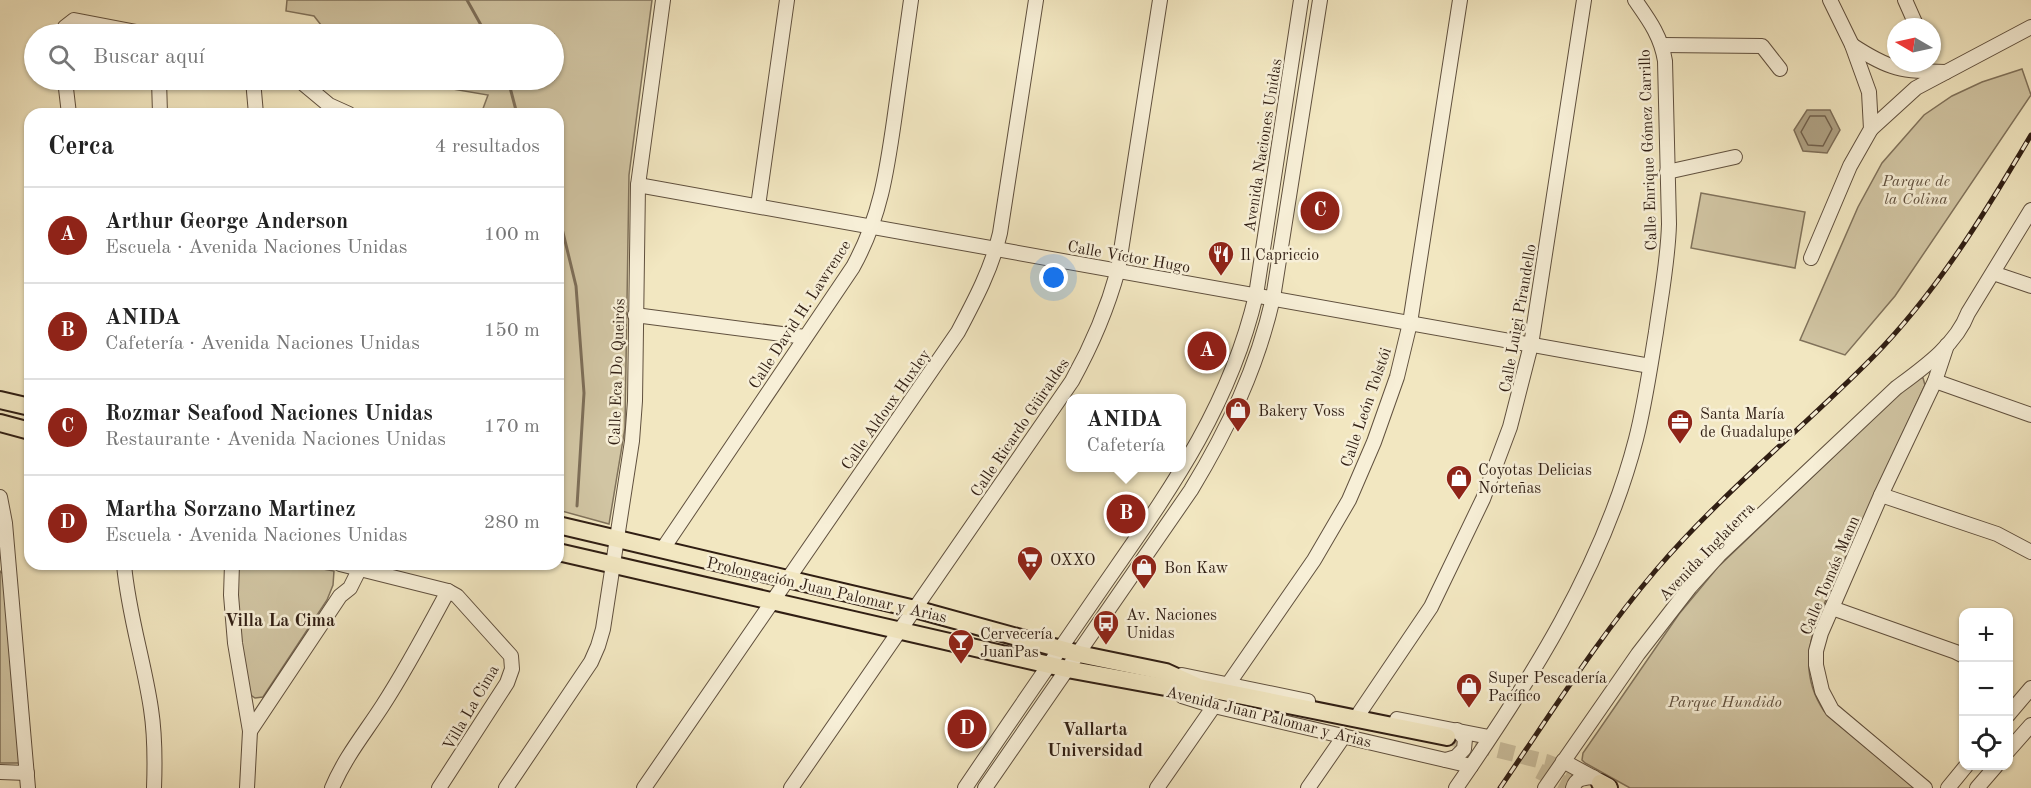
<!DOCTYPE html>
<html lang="es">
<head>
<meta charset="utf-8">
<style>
  :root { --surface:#fff; --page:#f6f6f6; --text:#222; --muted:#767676; --line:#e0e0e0; --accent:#8f2418 }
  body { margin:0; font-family:"Old Standard TT",serif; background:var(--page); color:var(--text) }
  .controls { position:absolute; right:18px; bottom:18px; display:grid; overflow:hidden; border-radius:12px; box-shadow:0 2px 4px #0004 }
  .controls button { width:54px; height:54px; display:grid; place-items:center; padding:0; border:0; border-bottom:2px solid var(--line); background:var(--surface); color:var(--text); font:30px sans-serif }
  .compass { position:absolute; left:1887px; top:18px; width:54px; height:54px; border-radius:50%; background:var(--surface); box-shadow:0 2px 4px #0004; rotate:279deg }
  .you { position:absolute; left:1054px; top:278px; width:21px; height:21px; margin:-15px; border:4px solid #fff; border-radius:50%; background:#1a73e8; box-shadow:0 0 0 9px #1a73e833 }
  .badge { display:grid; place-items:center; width:39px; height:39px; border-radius:50%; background:var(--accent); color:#fff; font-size:20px; font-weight:700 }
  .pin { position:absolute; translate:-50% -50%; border:3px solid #fff; box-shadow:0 2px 6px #0006 }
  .popup { position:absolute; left:1066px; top:394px; width:120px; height:78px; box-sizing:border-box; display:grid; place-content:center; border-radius:12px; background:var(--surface); filter:drop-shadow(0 2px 4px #0005); font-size:20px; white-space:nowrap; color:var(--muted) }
  .popup b { font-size:22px; color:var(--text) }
  .popup::after { content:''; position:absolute; left:50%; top:100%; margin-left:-12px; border:12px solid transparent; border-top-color:var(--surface) }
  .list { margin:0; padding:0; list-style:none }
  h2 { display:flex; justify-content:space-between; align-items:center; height:78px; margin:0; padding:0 24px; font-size:26px }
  h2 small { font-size:20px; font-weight:400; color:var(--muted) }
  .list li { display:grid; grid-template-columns:39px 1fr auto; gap:18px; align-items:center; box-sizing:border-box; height:96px; padding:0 24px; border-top:2px solid var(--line) }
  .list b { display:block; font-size:22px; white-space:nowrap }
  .list p { margin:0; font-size:20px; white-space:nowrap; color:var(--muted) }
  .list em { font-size:20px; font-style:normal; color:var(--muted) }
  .icon { flex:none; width:33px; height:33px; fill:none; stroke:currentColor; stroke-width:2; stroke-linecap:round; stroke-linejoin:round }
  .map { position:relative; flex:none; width:2031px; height:788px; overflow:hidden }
  .search { position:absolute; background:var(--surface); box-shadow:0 2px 4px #0004; left:24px; top:24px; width:540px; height:66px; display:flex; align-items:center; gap:15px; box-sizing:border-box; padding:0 21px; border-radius:33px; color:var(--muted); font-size:22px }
  .panel { position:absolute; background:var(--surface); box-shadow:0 2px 4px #0004; left:24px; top:108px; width:540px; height:462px; border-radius:18px }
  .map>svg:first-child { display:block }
  .green { fill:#d1c5a3; stroke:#80725b; stroke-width:1.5 }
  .water { fill:#b0a386; stroke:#7d6e58; stroke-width:1.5 }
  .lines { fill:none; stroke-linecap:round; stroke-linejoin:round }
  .shore { stroke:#70604c; stroke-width:1.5 }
  .stream { stroke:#7d6e58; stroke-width:3 }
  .major-tunnel { stroke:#cbbf9e; stroke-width:16; stroke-dasharray:16 8; stroke-linecap:butt }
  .minor-casing { stroke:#60503e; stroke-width:16 }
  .major-casing { stroke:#301e13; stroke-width:20 }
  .minor { stroke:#f7efd7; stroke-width:14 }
  .major { stroke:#f2e7c1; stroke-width:16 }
  .rail-casing { stroke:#301e13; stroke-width:5 }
  .rail { stroke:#f7efd7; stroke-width:3; stroke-dasharray:9; stroke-linecap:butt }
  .labels { text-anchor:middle; stroke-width:5; stroke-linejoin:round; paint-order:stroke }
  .street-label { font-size:16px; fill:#301e13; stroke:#f7efd7 }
  .park-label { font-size:16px; font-style:italic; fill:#60503e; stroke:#f7efd7 }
  .poi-label { font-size:16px; fill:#301e13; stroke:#f7efd7; text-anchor:start }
  .neighbourhood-label { font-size:18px; font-weight:bold; fill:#301e13; stroke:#f7efd7 }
</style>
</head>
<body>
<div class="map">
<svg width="2031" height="788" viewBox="0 0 2031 788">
  <rect width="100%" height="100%" fill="#f2e7c1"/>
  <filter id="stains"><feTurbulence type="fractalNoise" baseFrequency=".00333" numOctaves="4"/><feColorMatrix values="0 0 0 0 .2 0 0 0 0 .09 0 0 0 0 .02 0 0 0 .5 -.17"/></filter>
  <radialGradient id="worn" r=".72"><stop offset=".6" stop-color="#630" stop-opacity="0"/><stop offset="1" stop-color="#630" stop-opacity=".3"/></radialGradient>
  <g class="green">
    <polygon points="287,0 652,0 629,175 625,428 609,524 558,510 558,114 481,114 488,95 400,80 554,80 554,34 328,34 314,16 286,11"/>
    <polygon points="2022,69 2031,95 1895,296 1845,355 1800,340 1858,207 1882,163 1924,115 1952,96 1982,82"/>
    <polygon points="1701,193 1805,212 1795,268 1691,248"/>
    <path d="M1917,377L1923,378L1925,385L1819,615C1806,648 1803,680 1824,711L1914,788H1630L1585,763L1582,760L1583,753L1679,614L1718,567Z"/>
    <polygon points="237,564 295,564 334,571 333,585 327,600 263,697 255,698 248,693 239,638"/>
    <polygon points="0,571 4,575 21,763 0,763"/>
  </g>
  <polygon class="water" points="1807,110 1830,110 1840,130 1827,153 1803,151 1794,130"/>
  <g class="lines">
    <polygon class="shore" points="1810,116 1825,116 1832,129 1823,146 1808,145 1801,132"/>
    <g class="stream">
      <polyline points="467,0 486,34"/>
      <polyline points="508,80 517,114"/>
      <polyline points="558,212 576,286 584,393 577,506"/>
    </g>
    <g class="major-tunnel">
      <polyline points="1452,738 1546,762 1574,773"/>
      <polyline points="1539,771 1572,788"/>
    </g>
    <g class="minor-casing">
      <g id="minor">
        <polyline points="1905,0 1917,27"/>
        <polyline points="63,34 65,27 74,20 147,34"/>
        <polyline points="1662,45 1762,46 1780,69"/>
        <path d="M1852,45C1890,70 1901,71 1946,72"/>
        <polyline points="65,80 69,114"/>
        <polyline points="159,80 160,114"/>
        <polyline points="253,80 256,114"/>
        <polyline points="299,80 329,105 349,114"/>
        <polyline points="1871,129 1916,88 2031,27"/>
        <polyline points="1667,172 1735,157"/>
        <polyline points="638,185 1650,366"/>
        <polyline points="758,206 787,0"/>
        <polyline points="1811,258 1850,166 1871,129 1869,92 1852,45 1830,0"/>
        <polyline points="1993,273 2031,286"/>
        <polyline points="635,315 805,337"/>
        <polyline points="1935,381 2031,415"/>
        <polyline points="1881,495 1997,534 2031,552"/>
        <polyline points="0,497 5,523 28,788"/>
        <path d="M662,550L853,267C881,216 887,170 895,114C900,76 906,38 911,0"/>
        <path d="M124,564C128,613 144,661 151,709C155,735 155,762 154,788"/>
        <polyline points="232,564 231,595 235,643 250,731 247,788"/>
        <polyline points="340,564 448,591 457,596 511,656 512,669 507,683 439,788"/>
        <polyline points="1832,608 1956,652 1964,656"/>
        <polyline points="1182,675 1308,701"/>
        <polyline points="1229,683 1314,560 1349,500 1374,442 1397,377 1410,323 1460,0"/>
        <polyline points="1182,696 1214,706 1471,766"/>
        <polyline points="1360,712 1431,607 1483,499 1510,427 1531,345 1584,0"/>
        <polyline points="2008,715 2031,688"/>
        <polyline points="1397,719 1489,737"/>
        <polyline points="250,731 340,596 350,588 362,564"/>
        <polyline points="2008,751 2031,725"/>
        <polyline points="1446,760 1456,757 1464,749 1465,739 1457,730"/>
        <polyline points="1563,761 1609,786"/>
        <polyline points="0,772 27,773"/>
        <path d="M332,788C345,757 365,733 383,705C407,668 427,630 448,591"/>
        <polyline points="506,788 591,662 598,646 603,629 632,441 635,401 638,185 663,0"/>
        <path d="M644,788L958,332C975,300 992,268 1000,233L1036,0"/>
        <path d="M791,788L1072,381C1092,345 1107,310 1118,270L1160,0"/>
        <path d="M965,788C1010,721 1056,655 1102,588C1167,494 1229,410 1256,295L1301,0"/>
        <path d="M985,788L1191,490C1228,429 1257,368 1273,298L1320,0"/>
        <polyline points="1157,788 1214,706"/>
        <polyline points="1308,788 1344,736"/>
        <path d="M1456,788C1530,681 1603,567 1636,439C1645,404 1650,368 1656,332C1661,296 1668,261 1669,224L1665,61C1661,36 1649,20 1635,0"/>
        <path d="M1545,788L1638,654L1690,587L1719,555L1896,388C1923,368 1956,345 1968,313L2031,210"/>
        <path d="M1573,788C1576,778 1583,778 1593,777"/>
        <polyline points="1925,788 1832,710 1822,691 1816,665 1816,651 1821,633 1881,495 1935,381 1947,345"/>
        <polyline points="1948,788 1966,766"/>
        <polyline points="1977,788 1996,766"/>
      </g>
    </g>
    <g class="major-casing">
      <g id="major">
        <polyline points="0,400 30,407"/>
        <polyline points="0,423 30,431"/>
        <polyline points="558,525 915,609 1079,654 1166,672 1199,687 1447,737"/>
        <polyline points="558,552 1067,669 1198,693"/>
        <polyline points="1600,783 1609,788"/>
      </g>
    </g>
    <use href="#minor" class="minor"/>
    <use href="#major" class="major"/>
    <g class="rail-casing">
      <path id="rail" d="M1500,788C1550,715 1598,638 1656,570C1722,493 1802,429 1873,357C1937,292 1985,213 2031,135"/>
    </g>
    <use href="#rail" class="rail"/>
  </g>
  <defs>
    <g id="restaurant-pin" transform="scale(1.35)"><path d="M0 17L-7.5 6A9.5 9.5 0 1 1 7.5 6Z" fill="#8f2418" stroke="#f7efd7"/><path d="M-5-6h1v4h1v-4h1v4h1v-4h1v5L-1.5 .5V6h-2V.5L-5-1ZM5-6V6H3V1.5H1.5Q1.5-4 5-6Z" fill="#fff"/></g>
    <g id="shop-pin" transform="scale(1.35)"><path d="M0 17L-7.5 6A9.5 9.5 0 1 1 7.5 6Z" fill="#8f2418" stroke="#f7efd7"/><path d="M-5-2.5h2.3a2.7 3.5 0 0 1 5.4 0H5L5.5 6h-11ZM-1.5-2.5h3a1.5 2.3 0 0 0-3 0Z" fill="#fff"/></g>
    <g id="office-pin" transform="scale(1.35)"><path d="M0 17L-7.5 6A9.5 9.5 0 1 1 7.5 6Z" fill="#8f2418" stroke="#f7efd7"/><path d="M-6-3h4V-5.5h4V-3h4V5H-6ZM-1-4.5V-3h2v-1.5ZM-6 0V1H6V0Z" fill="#fff"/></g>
    <g id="supermarket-pin" transform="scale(1.35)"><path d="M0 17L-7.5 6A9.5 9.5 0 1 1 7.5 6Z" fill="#8f2418" stroke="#f7efd7"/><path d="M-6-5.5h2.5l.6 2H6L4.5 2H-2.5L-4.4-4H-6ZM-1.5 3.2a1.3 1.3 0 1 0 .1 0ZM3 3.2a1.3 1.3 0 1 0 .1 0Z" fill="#fff"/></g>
    <g id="bus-pin" transform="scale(1.35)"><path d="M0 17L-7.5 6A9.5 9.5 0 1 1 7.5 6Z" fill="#8f2418" stroke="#f7efd7"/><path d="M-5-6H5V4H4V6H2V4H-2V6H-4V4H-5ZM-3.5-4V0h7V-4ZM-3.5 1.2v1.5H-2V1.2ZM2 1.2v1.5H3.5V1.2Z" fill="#fff"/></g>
    <g id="bar-pin" transform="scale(1.35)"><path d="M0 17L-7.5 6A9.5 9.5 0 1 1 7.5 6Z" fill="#8f2418" stroke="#f7efd7"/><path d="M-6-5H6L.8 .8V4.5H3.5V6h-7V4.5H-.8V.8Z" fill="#fff"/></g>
  </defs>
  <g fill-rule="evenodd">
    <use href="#restaurant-pin" x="1221" y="254"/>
    <use href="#shop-pin" x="1238" y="410"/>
    <use href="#office-pin" x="1680" y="422"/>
    <use href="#shop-pin" x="1459" y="478"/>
    <use href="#supermarket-pin" x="1030" y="559"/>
    <use href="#shop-pin" x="1144" y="567"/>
    <use href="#bus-pin" x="1106" y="623"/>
    <use href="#bar-pin" x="961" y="642"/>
    <use href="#shop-pin" x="1469" y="686"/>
  </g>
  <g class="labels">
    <g class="street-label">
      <text transform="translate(1262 145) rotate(-81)" y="6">Avenida Naciones Unidas</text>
      <text transform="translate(1647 150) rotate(-92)" y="6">Calle Enrique Gómez Carrillo</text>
      <text transform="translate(1129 256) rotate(10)" y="6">Calle Víctor Hugo</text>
      <text transform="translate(799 314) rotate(-57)" y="6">Calle David H. Lawrence</text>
      <text transform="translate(1517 318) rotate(-80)" y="6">Calle Luigi Pirandello</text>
      <text transform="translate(616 372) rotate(-88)" y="6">Calle Eca Do Queirós</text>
      <text transform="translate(1365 407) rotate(-71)" y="6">Calle León Tolstói</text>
      <text transform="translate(885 409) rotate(-55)" y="6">Calle Aldoux Huxley</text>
      <text transform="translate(1019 427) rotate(-56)" y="6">Calle Ricardo Güiraldes</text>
      <text transform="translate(1706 551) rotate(-46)" y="6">Avenida Inglaterra</text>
      <text transform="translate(1829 575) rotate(-67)" y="6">Calle Tomás Mann</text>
      <text transform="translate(827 589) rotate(13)" y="6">Prolongación Juan Palomar y Arias</text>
      <text transform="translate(470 707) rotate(-60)" y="6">Villa La Cima</text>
      <text transform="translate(1269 716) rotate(14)" y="6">Avenida Juan Palomar y Arias</text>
    </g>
    <g class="park-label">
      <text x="1916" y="186">Parque de<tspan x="1916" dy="18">la Colina</tspan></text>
      <text x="1725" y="707">Parque Hundido</text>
    </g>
    <g class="poi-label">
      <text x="1240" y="260">Il Capriccio</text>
      <text x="1258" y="416">Bakery Voss</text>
      <text x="1700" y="419">Santa María<tspan x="1700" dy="18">de Guadalupe</tspan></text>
      <text x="1478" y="475">Coyotas Delicias<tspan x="1478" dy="18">Norteñas</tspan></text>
      <text x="1050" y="565">OXXO</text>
      <text x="1164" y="573">Bon Kaw</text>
      <text x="1126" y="620">Av. Naciones<tspan x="1126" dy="18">Unidas</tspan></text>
      <text x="980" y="639">Cervecería<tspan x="980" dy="18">JuanPas</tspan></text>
      <text x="1488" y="683">Super Pescadería<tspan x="1488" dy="18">Pacífico</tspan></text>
    </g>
    <g class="neighbourhood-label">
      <text x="280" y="626">Villa La Cima</text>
      <text x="1095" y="735">Vallarta<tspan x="1095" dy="21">Universidad</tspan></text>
    </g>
  </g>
  <rect width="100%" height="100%" filter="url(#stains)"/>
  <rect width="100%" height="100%" fill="url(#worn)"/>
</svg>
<div class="controls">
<button>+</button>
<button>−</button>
<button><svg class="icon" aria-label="locate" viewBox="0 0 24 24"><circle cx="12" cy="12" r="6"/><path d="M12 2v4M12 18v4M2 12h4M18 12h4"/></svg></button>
</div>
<svg class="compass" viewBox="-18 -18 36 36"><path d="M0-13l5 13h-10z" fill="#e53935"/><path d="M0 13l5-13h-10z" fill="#767676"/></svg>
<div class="you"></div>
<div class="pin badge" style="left:1207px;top:351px">A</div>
<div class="pin badge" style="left:1126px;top:514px">B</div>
<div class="popup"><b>ANIDA</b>Cafetería</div>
<div class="pin badge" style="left:1320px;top:211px">C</div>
<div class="pin badge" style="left:967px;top:729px">D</div>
<div class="search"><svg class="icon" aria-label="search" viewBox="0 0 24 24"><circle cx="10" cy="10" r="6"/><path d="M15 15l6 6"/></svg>Buscar aquí</div>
<section class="panel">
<h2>Cerca<small>4 resultados</small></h2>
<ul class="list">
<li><span class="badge">A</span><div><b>Arthur George Anderson</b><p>Escuela · Avenida Naciones Unidas</p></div><em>100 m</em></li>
<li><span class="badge">B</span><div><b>ANIDA</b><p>Cafetería · Avenida Naciones Unidas</p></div><em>150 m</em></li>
<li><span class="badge">C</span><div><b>Rozmar Seafood Naciones Unidas</b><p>Restaurante · Avenida Naciones Unidas</p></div><em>170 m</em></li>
<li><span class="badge">D</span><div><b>Martha Sorzano Martinez</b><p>Escuela · Avenida Naciones Unidas</p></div><em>280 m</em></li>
</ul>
</section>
</div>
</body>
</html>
